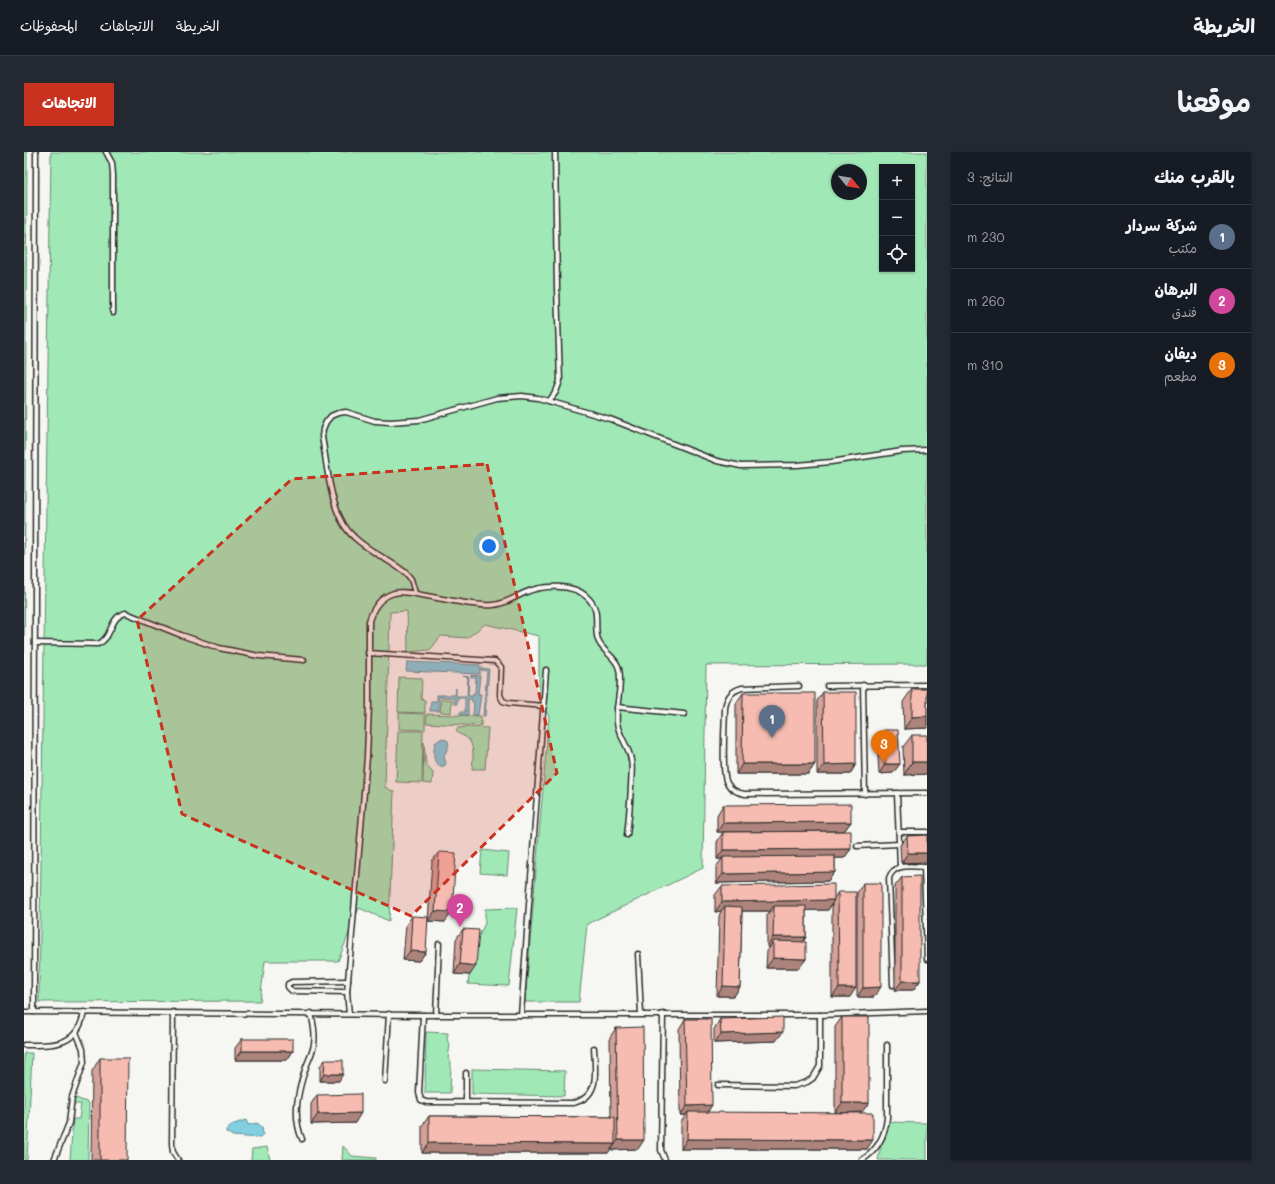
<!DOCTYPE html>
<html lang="ar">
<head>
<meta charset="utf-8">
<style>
  :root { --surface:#171b24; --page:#242831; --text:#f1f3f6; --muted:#9ea1a6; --line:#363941; --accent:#c8321e }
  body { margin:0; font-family:Mali,"Playpen Sans Arabic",sans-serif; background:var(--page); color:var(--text); direction:rtl }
  .controls { position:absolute; right:12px; top:12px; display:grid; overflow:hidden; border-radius:0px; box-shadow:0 1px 3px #0004 }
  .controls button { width:36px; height:36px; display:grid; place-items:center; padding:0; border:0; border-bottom:1px solid var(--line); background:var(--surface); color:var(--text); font:20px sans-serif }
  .compass { position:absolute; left:807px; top:12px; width:36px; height:36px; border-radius:50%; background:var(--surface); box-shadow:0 1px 3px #0004; rotate:120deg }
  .you { position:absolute; left:465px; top:394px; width:14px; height:14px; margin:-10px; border:3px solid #fff; border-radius:50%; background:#1a73e8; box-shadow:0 0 0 6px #1a73e833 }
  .badge { display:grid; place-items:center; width:26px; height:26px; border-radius:50%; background:var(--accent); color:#fff; font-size:13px; font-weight:700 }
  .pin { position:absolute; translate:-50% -33px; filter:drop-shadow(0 1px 2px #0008) }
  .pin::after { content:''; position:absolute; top:21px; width:14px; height:12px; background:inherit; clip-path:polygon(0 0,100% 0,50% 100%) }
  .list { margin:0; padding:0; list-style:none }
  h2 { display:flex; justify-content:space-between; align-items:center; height:52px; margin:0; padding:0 16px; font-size:17px }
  h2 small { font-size:13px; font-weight:400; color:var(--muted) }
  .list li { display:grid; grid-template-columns:26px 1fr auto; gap:12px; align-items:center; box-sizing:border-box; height:64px; padding:0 16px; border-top:1px solid var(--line) }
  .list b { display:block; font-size:15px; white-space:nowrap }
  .list p { margin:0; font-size:13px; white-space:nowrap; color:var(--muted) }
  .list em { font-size:13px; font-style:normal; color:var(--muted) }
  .icon { flex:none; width:22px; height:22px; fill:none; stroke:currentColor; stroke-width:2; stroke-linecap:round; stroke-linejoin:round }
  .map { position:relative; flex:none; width:903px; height:1008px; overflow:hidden; direction:ltr; border-radius:0px }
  header { display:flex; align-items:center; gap:24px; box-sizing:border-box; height:56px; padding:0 20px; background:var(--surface); border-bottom:1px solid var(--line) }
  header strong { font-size:19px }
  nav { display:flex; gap:22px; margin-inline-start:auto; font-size:14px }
  .intro { display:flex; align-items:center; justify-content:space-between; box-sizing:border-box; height:96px; padding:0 24px }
  h1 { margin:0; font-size:28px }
  .button { padding:10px 18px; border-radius:0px; background:var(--accent); color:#fff; font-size:14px; font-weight:700 }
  main { display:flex; gap:24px; padding:0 24px }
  aside { flex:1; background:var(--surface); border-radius:0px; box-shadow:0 1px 3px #0004 }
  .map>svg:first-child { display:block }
  .green { fill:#a0e9b7; stroke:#668a71; fill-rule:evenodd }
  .water { fill:#81cfdf; stroke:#5f8d97 }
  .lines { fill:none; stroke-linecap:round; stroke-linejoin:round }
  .lane-casing { stroke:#2b2b2b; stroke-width:7 }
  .lane { stroke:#f6f6f2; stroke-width:4 }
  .wall { fill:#d4a298; stroke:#2b2b2b }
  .shaded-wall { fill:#ad847c; stroke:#2b2b2b }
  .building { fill:#f7bcb1; stroke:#2b2b2b }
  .marked { fill:#c8321e; fill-opacity:0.2; stroke:#c8321e; stroke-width:3; stroke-dasharray:8 5; stroke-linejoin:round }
</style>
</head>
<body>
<header>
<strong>الخريطة</strong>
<nav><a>الخريطة</a><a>الاتجاهات</a><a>المحفوظات</a></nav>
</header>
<div class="intro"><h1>موقعنا</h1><a class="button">الاتجاهات</a></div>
<main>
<aside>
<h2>بالقرب منك<small>النتائج: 3</small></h2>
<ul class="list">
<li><span class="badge" style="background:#5c6f8a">1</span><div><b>شركة سردار</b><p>مكتب</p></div><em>230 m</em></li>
<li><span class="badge" style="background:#d1479c">2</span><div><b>البرهان</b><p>فندق</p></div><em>260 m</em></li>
<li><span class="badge" style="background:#e8710a">3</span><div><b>ديفان</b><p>مطعم</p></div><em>310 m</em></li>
</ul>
</aside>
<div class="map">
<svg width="903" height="1008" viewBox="0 0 903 1008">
  <rect width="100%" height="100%" fill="#f6f6f2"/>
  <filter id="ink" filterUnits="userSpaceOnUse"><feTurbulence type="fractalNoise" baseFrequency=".025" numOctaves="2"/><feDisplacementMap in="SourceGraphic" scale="8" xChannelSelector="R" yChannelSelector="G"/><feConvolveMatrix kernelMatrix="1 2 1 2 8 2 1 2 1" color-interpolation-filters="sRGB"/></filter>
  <g filter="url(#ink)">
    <g class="green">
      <polygon points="0,0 3,0 0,501"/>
      <path d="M27,0H903V512L682,513L679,716L563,772L555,850H501L525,564L515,548V484L461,472L443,486L417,484L406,498L384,500L383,459L366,460L361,635L370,640L365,769L335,756L314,809H241L236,849L15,850ZM858,15H888V117H858ZM813,18H837V42H813Z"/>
      <polygon points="375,525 398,526 397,547 401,548 401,561 374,560"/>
      <polygon points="417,547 428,548 427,561 416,560"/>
      <polygon points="375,561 401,562 401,578 375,577"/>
      <polygon points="403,562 457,564 457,574 402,571"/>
      <path d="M441,575L464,576L461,617H448C449,608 451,592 443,586C439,583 435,583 432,579L434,576Z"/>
      <polygon points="374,579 399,579 398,631 372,630"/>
      <polygon points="400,590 402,613 409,621 408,632 399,631"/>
      <polygon points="458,698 485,701 483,723 456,721"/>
      <polygon points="493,756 485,834 444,832 449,797 461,771 461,757"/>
      <polygon points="402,880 424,881 423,888 426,893 424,906 427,910 426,941 401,941"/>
      <polygon points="0,901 8,901 3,1008 0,1008"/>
      <polygon points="448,917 541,919 540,944 448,942"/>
      <polygon points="52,946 65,951 64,1008 46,1008 49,967 55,967 57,952 49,952"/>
      <polygon points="862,970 903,971 903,1008 854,1008"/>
      <polygon points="319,994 328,1004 352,1006 352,1008 318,1008"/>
      <polygon points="243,995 246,1008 227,1008 228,997"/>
    </g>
    <g class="water">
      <polygon points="383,510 456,513 456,522 382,519"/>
      <polygon points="457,516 465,517 461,564 459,564 463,519 457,518"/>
      <polygon points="447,523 456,524 454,542 457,542 454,563 449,563 450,551 448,550 448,547 444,547 444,563 436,563 436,560 441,560 441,546 433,546 433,552 430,552 430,546 415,545 415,559 406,559 407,549 413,549 413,543 431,543 432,536 432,544 443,544 444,525 438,524 445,525 444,544 449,544 449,541 451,541 452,525 447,525"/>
      <path d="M418,586L424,589C426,595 422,599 420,604L422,612L420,614C408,616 409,599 411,591Z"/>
      <polygon points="222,968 224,973 233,971 238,975 239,982 236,986 209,984 202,980 202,978 207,973"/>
    </g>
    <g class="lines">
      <g class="lane-casing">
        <g id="lane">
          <polyline points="82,0 88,11 89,23 89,161"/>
          <polyline points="525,249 532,240 536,229 533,136 531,0"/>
          <path d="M391,441L387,427L382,421C366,408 346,400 331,386C306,365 304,317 298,285L299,277L302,270L307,264L314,261L322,260L351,269L366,270L395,268L473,246L498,244L514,246L586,267L693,309L717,314L773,313L807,310L878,299L903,298"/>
          <path d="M11,491L74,492C89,486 85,464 102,461L157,483L195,496L235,504L280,508"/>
          <polyline points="344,501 471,509 477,515 476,543 479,549 485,551 520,554"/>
          <polyline points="839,533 841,642"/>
          <path d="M775,534L718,536C707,539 703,545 701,556C701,570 697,621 703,631C707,638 714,641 721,642L903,641"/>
          <polyline points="803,534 903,533"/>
          <polyline points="593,555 660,562"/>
          <polyline points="873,641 876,715"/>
          <polyline points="875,680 903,680"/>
          <polyline points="833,694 875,692"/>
          <polyline points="900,715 903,807"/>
          <polyline points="614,802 617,862"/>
          <path d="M869,833L865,726C870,710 890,715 903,715"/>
          <polyline points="323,840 268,839 264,835 264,832 268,830 324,829"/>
          <polyline points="0,860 399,863 796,863 903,859"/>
          <polyline points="10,860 12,0"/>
          <polyline points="149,860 148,992 149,1000 154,1008"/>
          <path d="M325,862L323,840L324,829L343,605L345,553V469C349,456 356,445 370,441C379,439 388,441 397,443C417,446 451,455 469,453C481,452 489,446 500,441C517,433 549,431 563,445C578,459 569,472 574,488C578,500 592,504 595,517C599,534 591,553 593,571C595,585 605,594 607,608C609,616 607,626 607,635C606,651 605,667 603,683"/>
          <polyline points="639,862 637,998 641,1008"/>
          <path d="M399,863L395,941L397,948L402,950L549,951C577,945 571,918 570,896"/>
          <polyline points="412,863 415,792"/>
          <polyline points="497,863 522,518"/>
          <path d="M0,893C29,893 54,895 60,860"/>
          <polyline points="361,929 365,862"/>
          <polyline points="694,933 770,934 783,930 789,926 796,914 796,863"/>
          <polyline points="442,950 442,921"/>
          <path d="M278,987C268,963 274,939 282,915C285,907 289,900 290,892C292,881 289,871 287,861"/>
          <polyline points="30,1008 45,971 48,945 60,910 59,897 52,880"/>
          <path d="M838,1008C854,998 861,984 863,966V893"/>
        </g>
      </g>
      <use href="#lane" class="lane"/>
    </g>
    <g class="wall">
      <polygon points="888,537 903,537 903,576 880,577 879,550"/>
      <polygon points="799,540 832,612 826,622 793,622 793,549"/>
      <polygon points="719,541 791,612 784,622 712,622 712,551"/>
      <polygon points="860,578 869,621 855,622 853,588"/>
      <polygon points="888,583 903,622 880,623 879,595"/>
      <polygon points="699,653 827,670 820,679 693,680 693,663"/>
      <polygon points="699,680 827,697 820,706 811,706 811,720 804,729 692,731 692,715 698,707 693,707 693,690"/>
      <polygon points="903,683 903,710 877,711 876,693 883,684"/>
      <polygon points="415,700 421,770 404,769 408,709"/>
      <polygon points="878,725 896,829 889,838 871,838 871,734"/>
      <polygon points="839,731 850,845 833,845 833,741"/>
      <polygon points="698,734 810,746 814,740 826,845 808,845 808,752 804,758 782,758 782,785 779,790 782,807 775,816 742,816 743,799 746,795 743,795 743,763 746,759 718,759 716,835 710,844 693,844 695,764 697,759 691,760 691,743"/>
      <polygon points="388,764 402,800 395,809 379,808 382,773"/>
      <polygon points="439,777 446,823 430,822 432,787"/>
      <polygon points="818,865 838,960 811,961 811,875"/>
      <polygon points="661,867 683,961 843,997 657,997 657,970 662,963 656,963 655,877"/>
      <polygon points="696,867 752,889 690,891 690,877"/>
      <polygon points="592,876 614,997 587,998 587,996 584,1001 398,1001 398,974 405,964 587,965 586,885"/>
      <polygon points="218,887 269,899 263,908 211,908 211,896"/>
      <polygon points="76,906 103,1008 67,1008 68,919"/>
      <polygon points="301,908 315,929 296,929 296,914"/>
      <polygon points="293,943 331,971 287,972 287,952"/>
    </g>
    <g class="shaded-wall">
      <polygon points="903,564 903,576 880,577 888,565"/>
      <polygon points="888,610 903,610 903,622 880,623"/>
      <polygon points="718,612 791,612 784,622 712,622"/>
      <polygon points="832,612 826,622 793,622 800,613"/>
      <polygon points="861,612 876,612 869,621 855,622"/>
      <polygon points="827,670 820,679 693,680 699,671"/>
      <polygon points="827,697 820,706 699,707 699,705 698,707 693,707 699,698"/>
      <polygon points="884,701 903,701 903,710 877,711"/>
      <polygon points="811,720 804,729 692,731 699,722"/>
      <polygon points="810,748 804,758 750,759 750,754 746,759 701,759 701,754 697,759 691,760 698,750"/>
      <polygon points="411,759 428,760 421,770 404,769"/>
      <polygon points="749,785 782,785 776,795 749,789 746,795 743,795"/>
      <polygon points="386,799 402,800 395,809 379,808"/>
      <polygon points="749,806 782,807 775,816 742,816"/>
      <polygon points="436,812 452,814 446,823 430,822"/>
      <polygon points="878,829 896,829 889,838 871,838"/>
      <polygon points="699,834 716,835 710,844 693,844"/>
      <polygon points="857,835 850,845 833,845 839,836"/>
      <polygon points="815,836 832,836 826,845 808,845"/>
      <polygon points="759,880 752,889 690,891 697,882"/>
      <polygon points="218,899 269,899 263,908 211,908"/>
      <polygon points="300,922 319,922 315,929 296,929"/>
      <polygon points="818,951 845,951 838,960 811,961"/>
      <polygon points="688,953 682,963 664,960 662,963 656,963 663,954"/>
      <polygon points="337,961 331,971 287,972 294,962"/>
      <polygon points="663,987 849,988 843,997 657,997"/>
      <polygon points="594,988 620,988 614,997 587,998"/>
      <polygon points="405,991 591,992 584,1001 398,1001"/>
    </g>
    <g class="building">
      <polygon points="888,537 903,537 903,564 888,565"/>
      <polygon points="799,540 832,540 832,612 800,613"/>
      <polygon points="719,541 791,541 791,612 718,612"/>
      <polygon points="860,578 874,578 876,612 861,612"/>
      <rect x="888" y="583" width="15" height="27"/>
      <polygon points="827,652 827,670 699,671 699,653"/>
      <polygon points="827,679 827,697 699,698 699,680"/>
      <polygon points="903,683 903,701 884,701 883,684"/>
      <polygon points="415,700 432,701 428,760 411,759"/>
      <polygon points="811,704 811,720 699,722 699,705"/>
      <polygon points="896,724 896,829 878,829 878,725"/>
      <polygon points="839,731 857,731 857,835 839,836"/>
      <polygon points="810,732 810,748 698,750 698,734"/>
      <polygon points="814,740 832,740 832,836 815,836"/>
      <polygon points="701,754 718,755 716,835 699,834"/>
      <polygon points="750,754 782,754 782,785 749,785"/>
      <polygon points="388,764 404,765 402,800 386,799"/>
      <polygon points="439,777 455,778 452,814 436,812"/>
      <polygon points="749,789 782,790 782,807 749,806"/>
      <polygon points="759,865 759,880 697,882 696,867"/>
      <rect x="818" y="865" width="27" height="86"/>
      <polygon points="661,867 687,867 688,953 663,954"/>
      <polygon points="619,875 620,988 594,988 592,876"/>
      <rect x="218" y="887" width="51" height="12"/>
      <polygon points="76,906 104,906 103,1008 76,1008"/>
      <polygon points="301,908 319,908 319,922 300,922"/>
      <polygon points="337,942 337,961 294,962 293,943"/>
      <polygon points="664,960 849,961 849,988 663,987"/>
      <polygon points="405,964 591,965 591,992 405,991"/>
    </g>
  </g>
  <path class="marked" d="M463,312L533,621L387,764L158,662L113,468L268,327Z"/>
</svg>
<div class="controls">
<button>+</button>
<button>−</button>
<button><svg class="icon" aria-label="locate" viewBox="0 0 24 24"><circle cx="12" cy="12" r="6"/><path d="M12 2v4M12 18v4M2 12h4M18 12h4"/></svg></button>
</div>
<svg class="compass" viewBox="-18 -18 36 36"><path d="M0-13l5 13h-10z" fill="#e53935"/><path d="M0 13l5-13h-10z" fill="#9ea1a6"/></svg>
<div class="you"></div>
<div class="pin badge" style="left:748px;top:586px;background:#5c6f8a">1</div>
<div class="pin badge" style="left:436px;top:775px;background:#d1479c">2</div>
<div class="pin badge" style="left:860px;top:611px;background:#e8710a">3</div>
</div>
</main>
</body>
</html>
